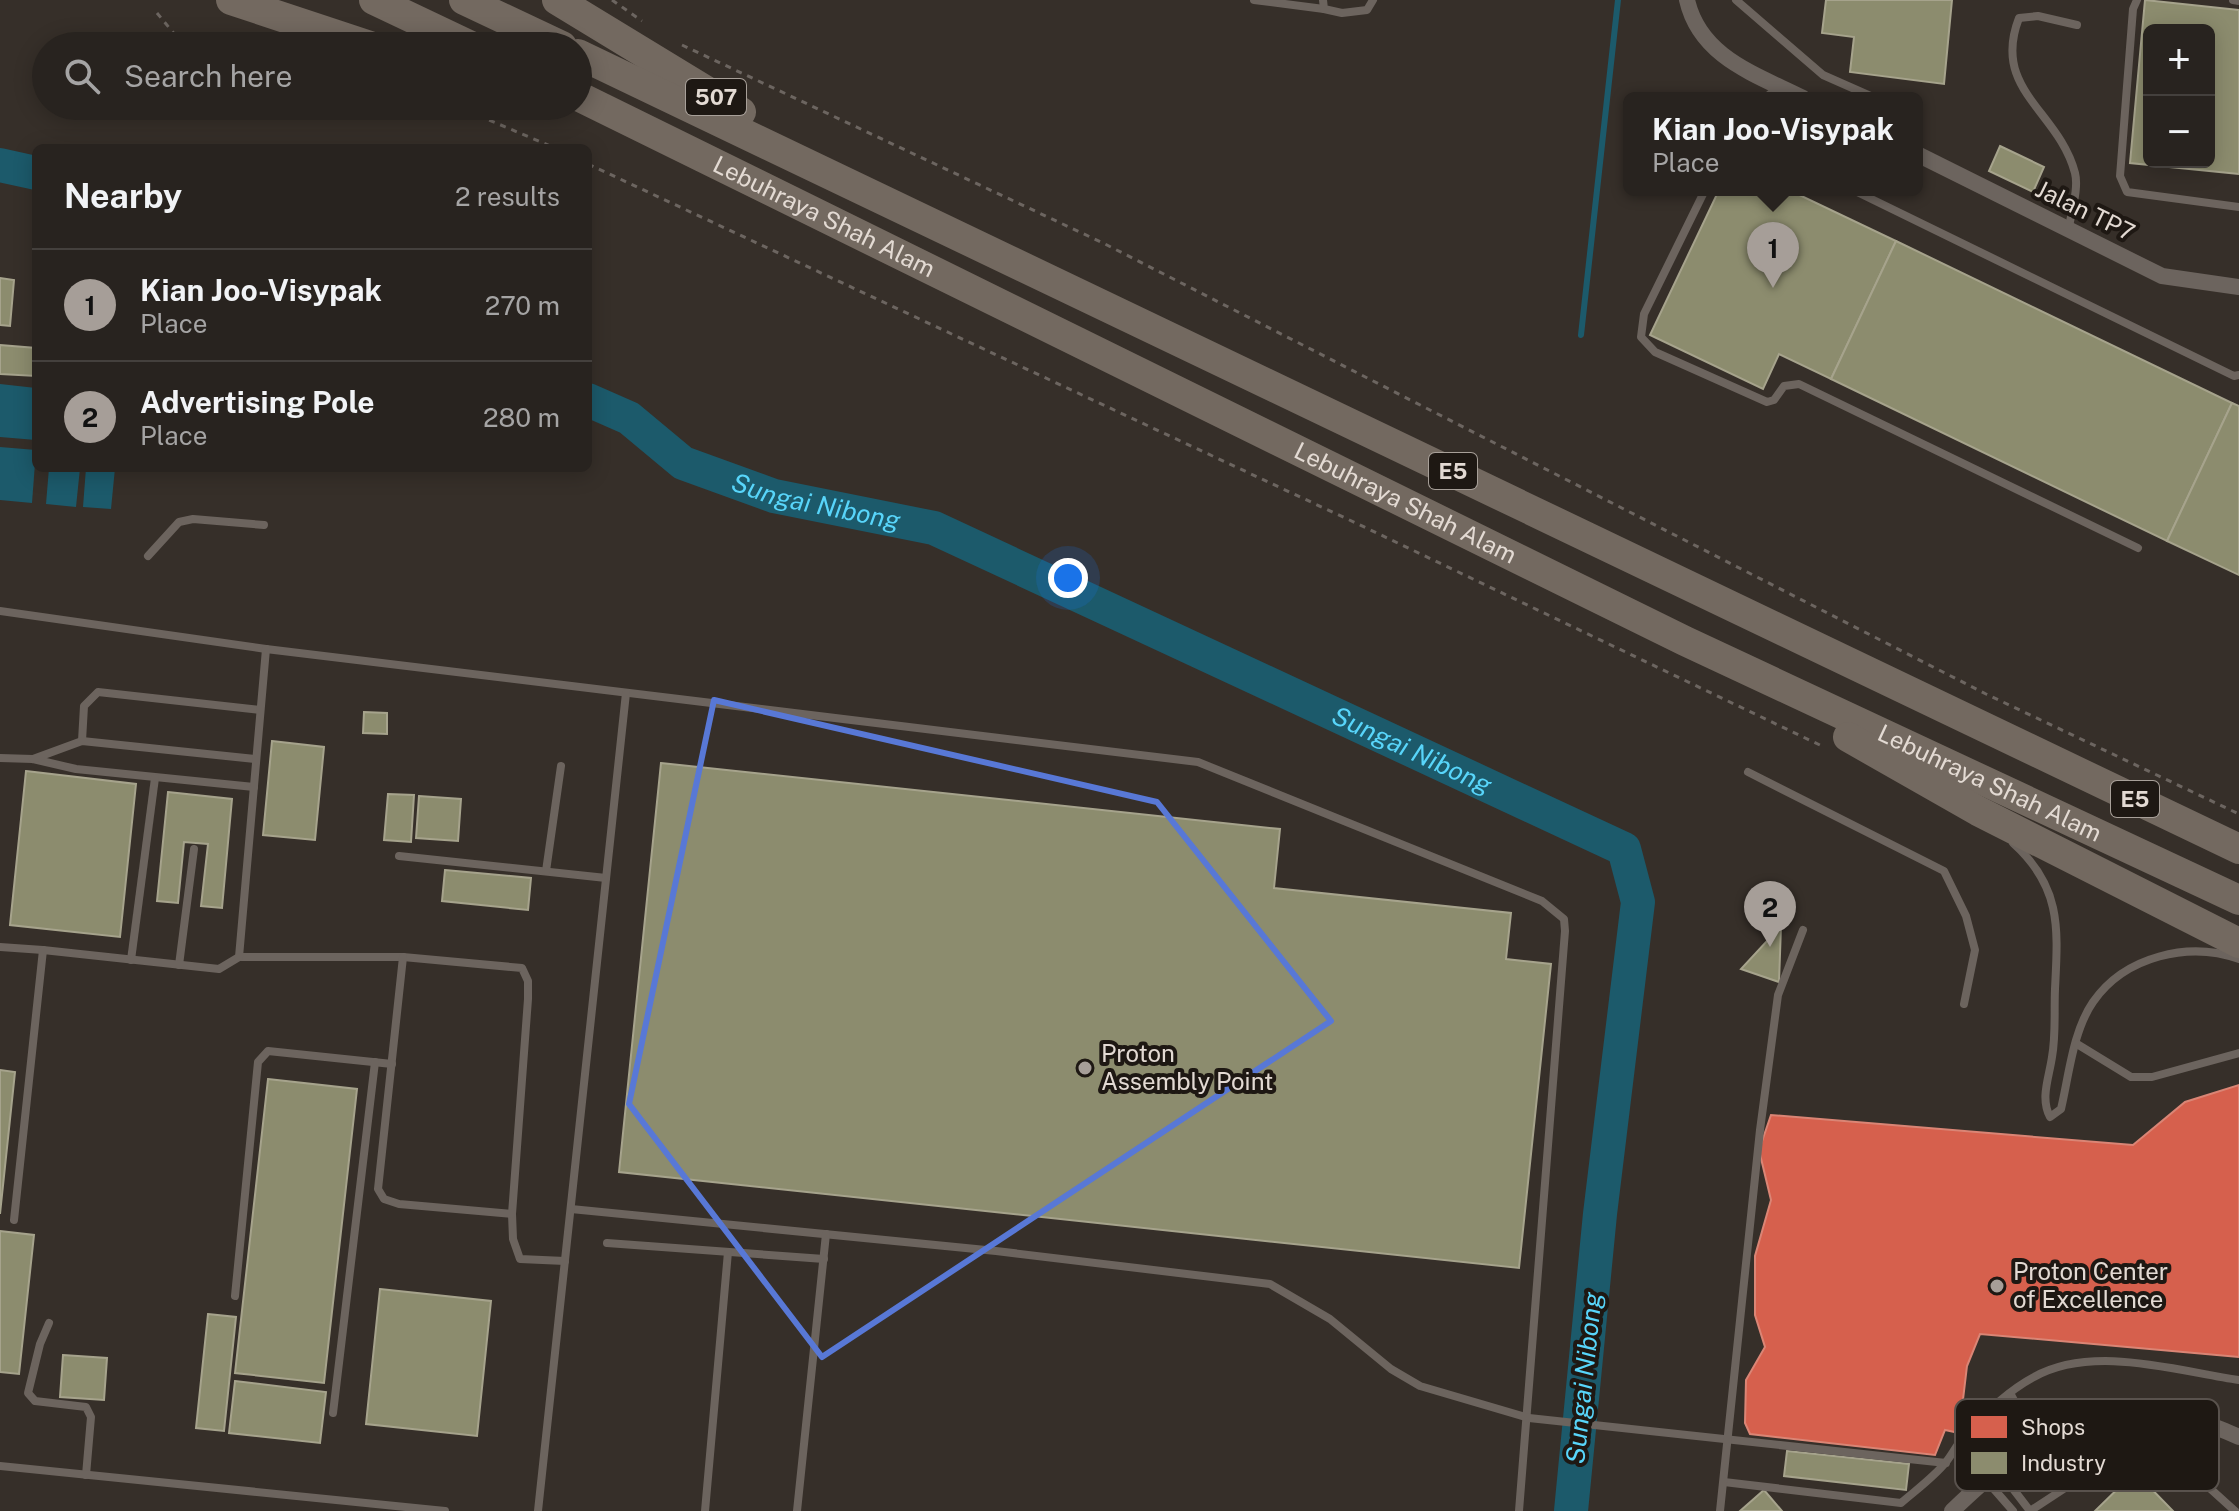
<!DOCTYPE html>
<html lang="en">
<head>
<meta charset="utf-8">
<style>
  :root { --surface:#28231f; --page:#302b28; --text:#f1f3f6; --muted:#a5a4a4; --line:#44403d; --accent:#a69e98 }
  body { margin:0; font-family:"Public Sans",sans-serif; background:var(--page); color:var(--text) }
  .controls { position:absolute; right:24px; top:24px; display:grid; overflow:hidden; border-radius:12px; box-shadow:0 4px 20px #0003 }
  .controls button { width:72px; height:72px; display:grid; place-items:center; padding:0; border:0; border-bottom:2px solid var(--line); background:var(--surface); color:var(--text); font:40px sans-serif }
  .you { position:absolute; left:1068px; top:578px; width:28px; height:28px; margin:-20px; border:6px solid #fff; border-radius:50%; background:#1a73e8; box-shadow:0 0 0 12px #1a73e833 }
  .badge { display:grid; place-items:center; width:52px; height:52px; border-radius:50%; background:var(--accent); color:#111; font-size:26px; font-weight:700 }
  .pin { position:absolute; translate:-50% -66px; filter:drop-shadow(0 2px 4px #0008) }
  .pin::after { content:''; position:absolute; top:42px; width:28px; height:24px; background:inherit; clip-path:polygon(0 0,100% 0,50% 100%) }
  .popup { position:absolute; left:1623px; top:92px; width:300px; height:104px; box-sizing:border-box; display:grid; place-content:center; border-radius:12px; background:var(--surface); filter:drop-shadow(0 2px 6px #0005); font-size:26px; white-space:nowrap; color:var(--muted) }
  .popup b { font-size:30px; color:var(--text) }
  .popup::after { content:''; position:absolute; left:50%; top:100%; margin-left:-16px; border:16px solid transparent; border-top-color:var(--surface) }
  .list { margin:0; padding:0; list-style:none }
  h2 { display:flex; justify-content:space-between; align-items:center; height:104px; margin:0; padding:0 32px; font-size:34px }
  h2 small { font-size:26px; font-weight:400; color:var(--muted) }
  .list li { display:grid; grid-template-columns:52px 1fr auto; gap:24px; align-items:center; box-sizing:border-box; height:112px; padding:0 32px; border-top:2px solid var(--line) }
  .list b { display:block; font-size:30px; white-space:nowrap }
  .list p { margin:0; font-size:26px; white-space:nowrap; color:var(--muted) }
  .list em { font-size:26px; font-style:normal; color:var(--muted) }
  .icon { flex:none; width:44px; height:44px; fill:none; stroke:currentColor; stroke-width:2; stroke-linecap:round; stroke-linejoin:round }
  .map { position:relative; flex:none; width:2239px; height:1511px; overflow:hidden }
  .search { position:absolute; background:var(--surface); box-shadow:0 4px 20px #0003; left:32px; top:32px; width:560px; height:88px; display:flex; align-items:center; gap:20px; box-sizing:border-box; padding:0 28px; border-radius:44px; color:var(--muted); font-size:30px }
  .panel { position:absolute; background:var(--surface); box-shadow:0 4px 20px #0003; left:32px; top:144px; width:560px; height:328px; border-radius:12px }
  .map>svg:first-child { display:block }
  .water { fill:#1c5a6b }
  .shops { fill:#d6604d; stroke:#da8575; stroke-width:2 }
  .industry { fill:#8c8c6e; stroke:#a6a38c; stroke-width:2; fill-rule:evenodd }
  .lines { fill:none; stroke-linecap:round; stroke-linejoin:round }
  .stream { stroke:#1c5a6b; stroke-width:6 }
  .river { stroke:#1c5a6b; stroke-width:34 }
  .path { stroke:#6c6560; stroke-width:3; stroke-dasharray:6 6; stroke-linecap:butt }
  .service { stroke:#6c645e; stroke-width:8 }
  .minor { stroke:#6c645e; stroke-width:16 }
  .motorway { stroke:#736960; stroke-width:30 }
  .marked { fill:none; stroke:#5878d6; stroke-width:6; stroke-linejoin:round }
  .poi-dot { fill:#a69e98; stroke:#1e1813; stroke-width:3 }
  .labels { text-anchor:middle; stroke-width:8; stroke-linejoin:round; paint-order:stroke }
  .shield { fill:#1e1813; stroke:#a8a099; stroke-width:2 }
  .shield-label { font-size:22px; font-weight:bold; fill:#e3dad3 }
  .street-label { font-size:24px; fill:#e3dad3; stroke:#1e1813 }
  .poi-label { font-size:24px; fill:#e3dad3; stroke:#1e1813; text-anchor:start }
  .water-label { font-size:26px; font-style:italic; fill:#58d5fa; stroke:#1e1813 }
  .key { fill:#1e1813; stroke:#59524d; stroke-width:2 }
  .key-label { font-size:22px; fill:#e3dad3 }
</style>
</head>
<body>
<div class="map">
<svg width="2239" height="1511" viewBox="0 0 2239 1511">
  <rect width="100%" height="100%" fill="#362f29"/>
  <g class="water">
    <polygon points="0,384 36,388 36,440 0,437"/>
    <polygon points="0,447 36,450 32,503 0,500"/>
    <polygon points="49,468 80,468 76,507 46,504"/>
    <polygon points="86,468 115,468 111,509 83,507"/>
  </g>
  <polygon class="shops" points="2239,1085 2239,1357 1980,1334 1967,1366 1959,1433 1945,1430 1935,1455 1750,1434 1745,1423 1746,1380 1765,1347 1755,1315 1755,1256 1771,1200 1759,1150 1771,1115 2133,1145 2185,1102"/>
  <g class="industry">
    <polygon points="1826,0 1952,0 1944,84 1850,72 1854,37 1822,33"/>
    <path d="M2145,0L2239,10V174L2130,163ZM2149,30H2209V162H2149Z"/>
    <polygon points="2000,146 2044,167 2033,192 1989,171"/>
    <polygon points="1719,190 1789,190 1896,241 1831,379 1779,354 1763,389 1650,335"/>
    <polygon points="1896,241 2232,403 2167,541 1831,379"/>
    <polygon points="0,278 14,280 10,326 0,325"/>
    <polygon points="0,345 36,348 36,376 0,374"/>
    <polygon points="2232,403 2239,406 2239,575 2167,541"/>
    <polygon points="364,712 387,713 387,734 363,733"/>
    <polygon points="272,741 324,747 315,840 263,835"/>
    <polygon points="661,763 1280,829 1274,888 1511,913 1506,959 1551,964 1519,1268 619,1172"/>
    <polygon points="26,771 136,784 120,937 10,925"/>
    <polygon points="168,792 232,799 222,908 201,906 208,844 184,842 178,903 157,901"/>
    <polygon points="388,794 414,795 411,842 384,840"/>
    <polygon points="419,796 461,799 458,841 416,838"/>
    <polygon points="445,870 531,878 528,910 442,901"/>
    <polygon points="1781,926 1779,982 1741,969"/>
    <polygon points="0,1070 15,1072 0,1214"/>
    <polygon points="268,1079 357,1089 324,1383 235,1373"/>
    <polygon points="0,1231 34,1235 19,1374 0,1372"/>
    <polygon points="380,1289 491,1301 477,1436 366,1424"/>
    <polygon points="208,1314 236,1317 224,1431 196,1428"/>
    <polygon points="63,1355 107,1358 104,1400 60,1397"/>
    <polygon points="235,1381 326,1392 320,1443 229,1433"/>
    <polygon points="1787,1451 1909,1464 1906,1490 1784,1476"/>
    <polygon points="2135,1472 2173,1511 2095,1511"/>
    <polygon points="1764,1490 1782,1511 1740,1511"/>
  </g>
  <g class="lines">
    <polyline class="stream" points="1581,335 1618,0"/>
    <g class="river">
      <polyline points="0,165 36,173"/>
      <path id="s1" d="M588,400L629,418L683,463L774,496L934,528L1624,849L1638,902L1600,1214L1571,1511"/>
    </g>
    <g class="path">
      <polyline points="612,0 642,21"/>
      <polyline points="157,13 176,36 191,46"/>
      <polyline points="682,45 1103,243 1986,694 2239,814"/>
      <polyline points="456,106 555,148"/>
      <polyline points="588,164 1358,524 1824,747"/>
    </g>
    <g class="service">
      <polyline points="1254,0 1324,9"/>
      <polyline points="1323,0 1324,9 1342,13 1367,10 1373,0"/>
      <polyline points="1736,0 1823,75 1875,98"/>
      <polyline points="2137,0 2133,9 2120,176 2127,192 2239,207"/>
      <polyline points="2233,0 2239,1"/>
      <polyline points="1765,98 1779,87"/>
      <polyline points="1705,190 1644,314 1641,337 1655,352 1767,402 1774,400 1784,386 1799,384 2138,548"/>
      <polyline points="1853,190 2234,376 2239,375"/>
      <path d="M2069,228C2071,212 2079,189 2075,173C2059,111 1991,90 2019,18L2038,16L2077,25"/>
      <polyline points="148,556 179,522 193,519 264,525"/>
      <polyline points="0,611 266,649 1198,762 1542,901 1564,919 1565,931 1519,1511"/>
      <polyline points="82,741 84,706 98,692 260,710"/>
      <polyline points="0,758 33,759 76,769 254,787"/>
      <polyline points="33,759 82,741 255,759"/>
      <polyline points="1748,772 1944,871 1966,916 1975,950 1964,1004"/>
      <path d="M2013,843C2062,887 2058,929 2055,989C2054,1012 2056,1035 2052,1057C2049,1078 2040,1098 2050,1117L2061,1109C2069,1075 2073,1031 2093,1002C2125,956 2189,941 2239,959"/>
      <polyline points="399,856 606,878"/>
      <polyline points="546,871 561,766"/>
      <polyline points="0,947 43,950"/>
      <polyline points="239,957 403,957 522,968 528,981 528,999 512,1214 513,1239 520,1259 565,1261"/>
      <polyline points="403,957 378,1189 384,1199 399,1204 512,1214"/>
      <polyline points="131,960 155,778"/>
      <polyline points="179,965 194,849"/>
      <polyline points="2077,1044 2131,1077 2152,1077 2239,1053"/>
      <polyline points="571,1209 996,1251 1270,1284 1330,1319 1391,1369 1420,1386 1529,1418 1946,1463"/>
      <polyline points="14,1220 43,950 219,969 239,957 266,649"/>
      <polyline points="607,1243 824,1259"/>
      <polyline points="235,1296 258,1062 268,1051 392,1064"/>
      <polyline points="49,1323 40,1344 28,1393 35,1401 86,1407 91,1417 86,1475"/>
      <polyline points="2010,1393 2036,1441"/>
      <polyline points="333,1413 375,1062"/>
      <polyline points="0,1466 445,1511"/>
      <polyline points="1997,1468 2030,1511 2091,1471 2126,1461 2159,1466 2204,1483 2235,1511"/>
      <polyline points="1986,1480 2013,1511"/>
      <path d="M1724,1482L1901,1503C1916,1490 1934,1477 1946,1462C1954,1452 1959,1440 1968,1432C1987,1412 2009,1390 2034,1377C2093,1344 2177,1371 2239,1380"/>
      <polyline points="538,1511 626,693"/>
      <polyline points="705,1511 728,1252"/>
      <polyline points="797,1511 826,1234"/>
      <polyline points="1720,1511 1760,1130 1778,995 1803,930"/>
    </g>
    <g class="minor">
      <path d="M1687,0C1700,57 1755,74 1803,98"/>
      <polyline points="1917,154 2162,276 2239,287"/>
      <path d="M1952,1511C2042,1424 2115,1380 2239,1437"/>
    </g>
    <g class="motorway">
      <polyline points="231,0 370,46"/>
      <polyline points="374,0 471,46"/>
      <polyline points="464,0 562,46"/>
      <polyline points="557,0 741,112"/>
      <polyline points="578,54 2239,849"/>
      <path id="s2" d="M578,96L1685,641L2239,900"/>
      <polyline points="1848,737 1978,811 2239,943"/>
    </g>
  </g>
  <path class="marked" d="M714,700L1157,802L1331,1021L822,1357L629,1104Z"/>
  <g class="poi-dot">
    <circle cx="1085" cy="1068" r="8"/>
    <circle cx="1997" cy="1286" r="8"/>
  </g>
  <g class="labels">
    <g class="shield">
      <rect x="686" y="79" width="60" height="36" rx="6"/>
      <rect x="1429" y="453" width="48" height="36" rx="6"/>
      <rect x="2111" y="781" width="48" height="36" rx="6"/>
    </g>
    <g class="shield-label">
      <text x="716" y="105">507</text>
      <text x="1453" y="479">E5</text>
      <text x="2135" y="807">E5</text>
    </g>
    <g class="street-label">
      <text transform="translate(2085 211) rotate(26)" y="8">Jalan TP7</text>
      <text dy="8" stroke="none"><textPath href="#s2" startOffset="274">Lebuhraya Shah Alam</textPath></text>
      <text dy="8" stroke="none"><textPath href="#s2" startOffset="922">Lebuhraya Shah Alam</textPath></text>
      <text dy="8" stroke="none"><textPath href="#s2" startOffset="1570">Lebuhraya Shah Alam</textPath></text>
    </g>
    <g class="poi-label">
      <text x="1101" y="1062">Proton<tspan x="1101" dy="28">Assembly Point</tspan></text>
      <text x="2013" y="1280">Proton Center<tspan x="2013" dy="28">of Excellence</tspan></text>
    </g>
    <g class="water-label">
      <text dy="9" stroke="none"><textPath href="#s1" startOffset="254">Sungai Nibong</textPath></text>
      <text dy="9" stroke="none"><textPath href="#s1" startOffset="902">Sungai Nibong</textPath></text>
      <text transform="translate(1584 1378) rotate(-84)" y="9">Sungai Nibong</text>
    </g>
  </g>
  <rect x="1955" y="1399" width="264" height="92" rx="12" class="key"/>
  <rect x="1971" y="1416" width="36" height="22" fill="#d6604d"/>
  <rect x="1971" y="1452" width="36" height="22" fill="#8c8c6e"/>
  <g class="key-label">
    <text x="2021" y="1435">Shops</text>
    <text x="2021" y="1471">Industry</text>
  </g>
</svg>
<div class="controls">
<button>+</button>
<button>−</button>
</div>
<div class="you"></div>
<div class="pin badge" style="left:1773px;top:288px">1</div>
<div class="popup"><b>Kian Joo-Visypak</b>Place</div>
<div class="pin badge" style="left:1770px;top:947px">2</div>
<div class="search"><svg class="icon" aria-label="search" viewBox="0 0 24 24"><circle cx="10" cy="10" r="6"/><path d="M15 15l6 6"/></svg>Search here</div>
<section class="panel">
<h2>Nearby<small>2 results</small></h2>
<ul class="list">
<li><span class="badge">1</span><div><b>Kian Joo-Visypak</b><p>Place</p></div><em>270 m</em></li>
<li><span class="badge">2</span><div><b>Advertising Pole</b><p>Place</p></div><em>280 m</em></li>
</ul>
</section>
</div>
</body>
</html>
